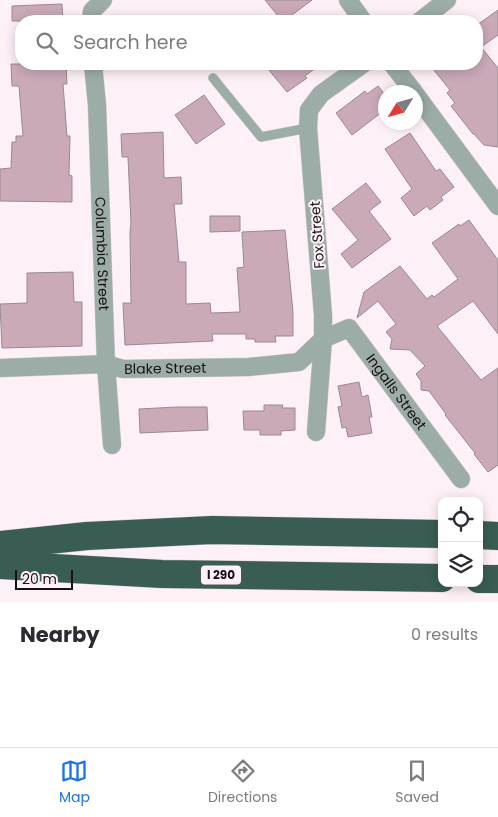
<!DOCTYPE html>
<html lang="en">
<head>
<meta charset="utf-8">
<style>
  :root { --surface:#fff; --page:#f2f2f3; --text:#2b2b33; --muted:#7c7c81; --line:#e1e1e2; --accent:#1a73e8 }
  body { margin:0; font-family:Poppins,sans-serif; background:var(--page); color:var(--text) }
  .controls { position:absolute; right:15px; bottom:15px; display:grid; overflow:hidden; border-radius:10px; box-shadow:0 2px 12px #0003 }
  .controls button { width:45px; height:45px; display:grid; place-items:center; padding:0; border:0; border-bottom:1px solid var(--line); background:var(--surface); color:var(--text); font:25px sans-serif }
  .compass { position:absolute; left:378px; top:85px; width:45px; height:45px; border-radius:50%; background:var(--surface); box-shadow:0 2px 12px #0003; rotate:233deg }
  .scale { position:absolute; left:15px; bottom:12px; width:58px; box-sizing:border-box; padding-left:5px; border:2px solid #171014; border-top:0; font-size:14px; line-height:18px; white-space:nowrap; color:#171014; -webkit-text-stroke:4px #fdf0f6; paint-order:stroke }
  .list { margin:0; padding:0; list-style:none }
  h2 { display:flex; justify-content:space-between; align-items:center; height:65px; margin:0; padding:0 20px; font-size:21px }
  h2 small { font-size:16px; font-weight:400; color:var(--muted) }
  .icon { flex:none; width:28px; height:28px; fill:none; stroke:currentColor; stroke-width:2; stroke-linecap:round; stroke-linejoin:round }
  .map { position:relative; flex:none; width:498px; height:602px; overflow:hidden }
  .search { position:absolute; background:var(--surface); box-shadow:0 2px 12px #0003; left:15px; right:15px; top:15px; height:55px; display:flex; align-items:center; gap:12px; box-sizing:border-box; padding:0 18px; border-radius:20px; color:var(--muted); font-size:19px }
  .sheet { height:145px; background:var(--surface) }
  nav { display:flex; justify-content:space-around; align-items:center; box-sizing:border-box; height:70px; border-top:1px solid var(--line); background:var(--surface); font-size:14px; color:var(--muted) }
  nav a { display:grid; justify-items:center; gap:2px }
  nav .on { color:var(--accent) }
  .map>svg:first-child { display:block }
  .building { fill:#caa9b9; stroke:#9b8891 }
  .lines { fill:none; stroke-linecap:round; stroke-linejoin:round }
  .lane-casing { stroke:#d8ccd2; stroke-width:10 }
  .street-casing { stroke:#d8ccd2; stroke-width:19 }
  .highway-casing { stroke:#d8ccd2; stroke-width:29 }
  .lane { stroke:#9cada8; stroke-width:9 }
  .street { stroke:#9cada8; stroke-width:18 }
  .highway { stroke:#395c53; stroke-width:28 }
  .labels { text-anchor:middle; stroke-width:4; stroke-linejoin:round; paint-order:stroke }
  .shield { fill:#fdf0f6; stroke:#5c5358; stroke-width:1 }
  .shield-label { font-size:12px; font-weight:bold; fill:#171014 }
  .street-label { font-size:14px; fill:#171014; stroke:#fdf0f6 }
</style>
</head>
<body>
<div class="map">
<svg width="498" height="602" viewBox="0 0 498 602">
  <rect width="100%" height="100%" fill="#fdf0f6"/>
  <g class="building">
    <polygon points="265,0 312,0 284,21 282,21"/>
    <polygon points="62,4 63,21 12,21 12,6"/>
    <polygon points="498,10 498,35 481,47 498,68 498,147 484,145 474,134 473,134 451,106 455,103 447,93 450,90 429,64 477,64 477,25"/>
    <polygon points="11,64 66,64 67,84 63,84 67,136 70,136 69,175 72,176 72,202 0,201 0,169 11,168 12,142 16,142 16,136 23,136 19,86 12,86"/>
    <polygon points="264,64 321,64 305,76 307,78 287,92"/>
    <polygon points="378,86 386,96 386,109 352,135 336,113 365,91 367,94"/>
    <polygon points="204,95 225,124 196,144 175,115"/>
    <polygon points="163,132 164,178 181,177 182,204 174,204 179,262 186,262 186,304 210,303 211,313 240,312 237,268 244,267 242,232 285,230 293,312 293,336 275,336 276,342 255,342 255,339 246,339 246,334 212,334 213,341 125,345 123,303 131,303 130,232 131,223 128,157 122,157 121,134"/>
    <polygon points="410,133 436,171 440,169 454,187 441,197 443,200 430,210 427,206 414,216 401,198 412,189 385,149"/>
    <polygon points="366,183 381,202 369,211 391,239 352,268 341,254 358,240 332,209"/>
    <polygon points="210,216 240,216 240,231 210,232"/>
    <polygon points="469,220 498,260 498,334 473,301 437,326 481,380 498,368 498,465 488,472 474,454 475,453 445,415 446,414 429,391 421,390 421,381 416,374 425,366 410,350 390,349 392,339 386,332 396,324 378,301 357,318 364,292 400,266 427,299 432,295 434,297 458,279 432,243 459,224 460,226"/>
    <polygon points="73,272 74,302 82,302 82,346 2,348 0,304 27,303 27,273"/>
    <polygon points="359,382 362,397 368,395 372,417 369,417 372,433 348,437 346,427 342,428 338,407 342,406 338,386"/>
    <polygon points="264,405 283,405 282,408 295,408 295,430 281,431 281,435 260,435 260,430 244,430 243,411 264,411"/>
    <polygon points="177,407 207,407 208,430 140,433 139,409"/>
  </g>
  <g class="lines">
    <g class="lane-casing">
      <polyline id="lane" points="213,78 261,137 308,128"/>
    </g>
    <g class="street-casing">
      <g id="street">
        <polyline points="348,0 363,21"/>
        <polyline points="91,21 92,11 103,0"/>
        <polyline points="420,21 447,0"/>
        <path id="s1" d="M93,64L97,105L106,364L112,445"/>
        <polyline points="392,64 414,92"/>
        <polyline points="416,95 498,206"/>
        <path id="s2" d="M0,368L106,364L123,369L249,367L299,362L323,339L349,328L461,479"/>
        <polyline points="316,432 323,339 323,315 308,128 309,110 321,94 363,64"/>
      </g>
    </g>
    <g class="highway-casing">
      <g id="highway">
        <polyline points="479,535 498,536"/>
        <polyline points="0,545 87,536 212,530 442,534"/>
        <polyline points="0,565 162,574 442,578"/>
        <polyline points="479,579 498,579"/>
      </g>
    </g>
    <use href="#lane" class="lane"/>
    <use href="#street" class="street"/>
    <use href="#highway" class="highway"/>
  </g>
  <g class="labels">
    <rect class="shield" x="201" y="565.5" width="40" height="19" rx="4"/>
    <g class="shield-label">
      <text x="221" y="579">I 290</text>
    </g>
    <g class="street-label">
      <text transform="translate(317 235) rotate(-94)" y="5">Fox Street</text>
      <text dy="5" stroke="none"><textPath href="#s1" startOffset="190">Columbia Street</textPath></text>
      <text dy="5" stroke="none"><textPath href="#s2" startOffset="166">Blake Street</textPath></text>
      <text dy="5" stroke="none"><textPath href="#s2" startOffset="441">Ingalls Street</textPath></text>
    </g>
  </g>
</svg>
<div class="controls">
<button><svg class="icon" aria-label="locate" viewBox="0 0 24 24"><circle cx="12" cy="12" r="6"/><path d="M12 2v4M12 18v4M2 12h4M18 12h4"/></svg></button>
<button><svg class="icon" aria-label="layers" viewBox="0 0 24 24"><path d="M12 4l9 5-9 5-9-5zM3 14l9 5 9-5"/></svg></button>
</div>
<svg class="compass" viewBox="-18 -18 36 36"><path d="M0-13l5 13h-10z" fill="#e53935"/><path d="M0 13l5-13h-10z" fill="#7c7c81"/></svg>
<div class="scale">20 m</div>
<div class="search"><svg class="icon" aria-label="search" viewBox="0 0 24 24"><circle cx="10" cy="10" r="6"/><path d="M15 15l6 6"/></svg>Search here</div>
</div>
<section class="sheet">
<h2>Nearby<small>0 results</small></h2>
<ul class="list">
</ul>
</section>
<nav>
<a class="on"><svg class="icon" aria-label="map" viewBox="0 0 24 24"><path d="M3 6l6-2 6 2 6-2v14l-6 2-6-2-6 2zM9 4v14M15 6v14"/></svg>Map</a>
<a><svg class="icon" aria-label="directions" viewBox="0 0 24 24"><path d="M12 3l9 9-9 9-9-9zM9 14v-3h6M13 9l2 2-2 2"/></svg>Directions</a>
<a><svg class="icon" aria-label="saved" viewBox="0 0 24 24"><path d="M7 4h10v16l-5-4-5 4z"/></svg>Saved</a>
</nav>
</body>
</html>
